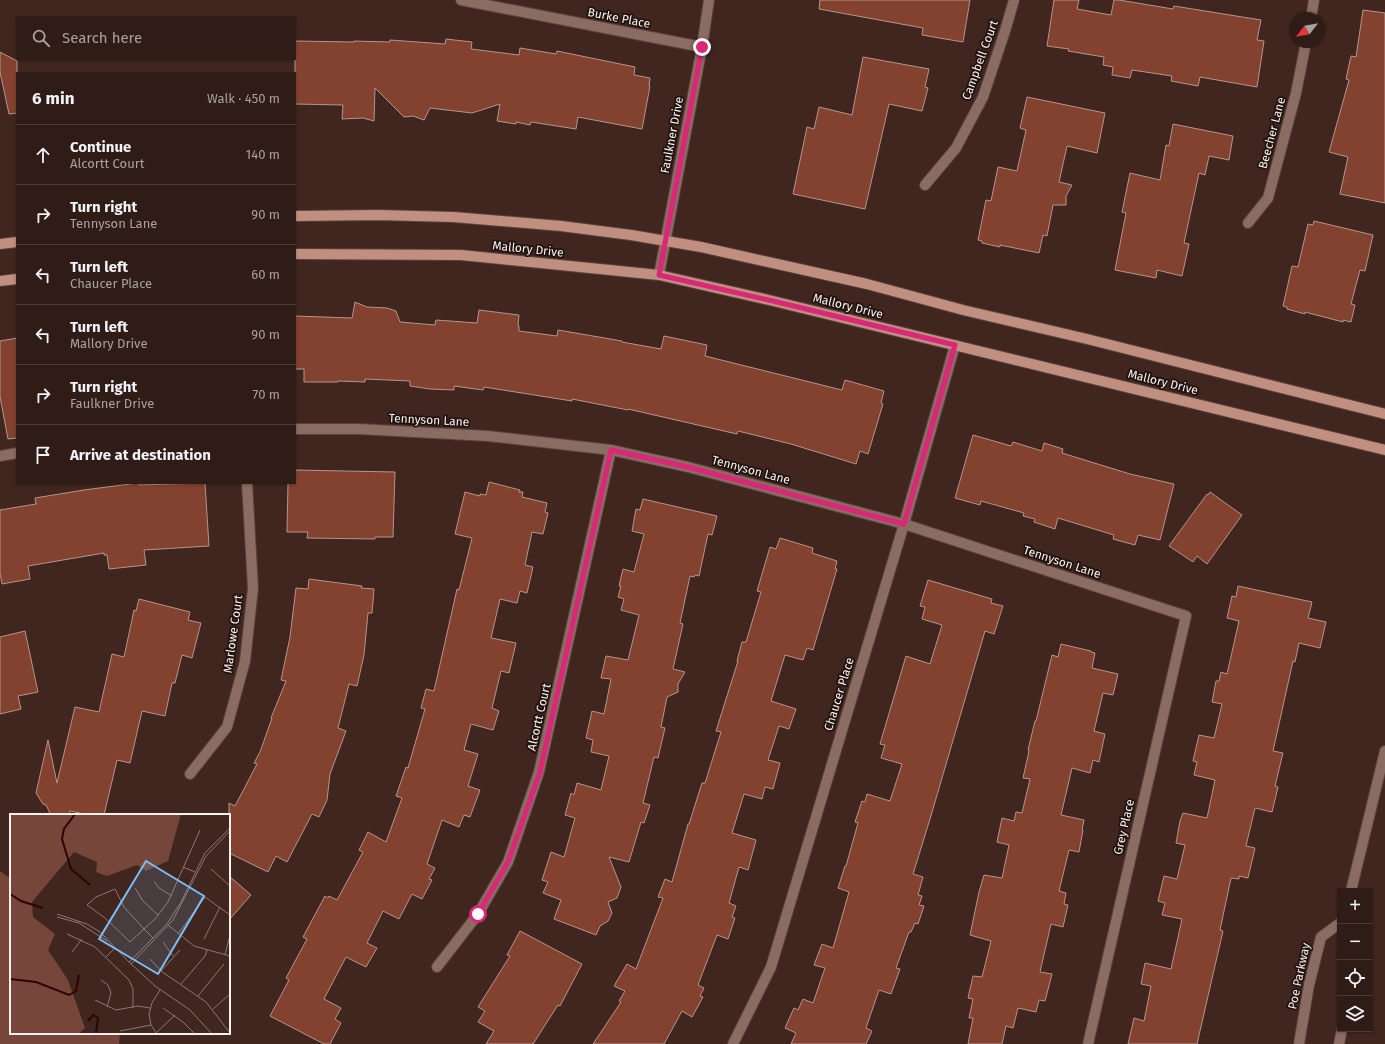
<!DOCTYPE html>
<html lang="en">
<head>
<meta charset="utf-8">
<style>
  :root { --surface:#301c17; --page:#3c2924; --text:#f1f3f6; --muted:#a8a1a1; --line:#4b3a36 }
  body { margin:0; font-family:"Fira Sans",sans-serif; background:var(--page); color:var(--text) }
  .controls { position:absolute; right:12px; bottom:12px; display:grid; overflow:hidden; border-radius:0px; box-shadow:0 1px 3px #0004 }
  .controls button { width:36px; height:36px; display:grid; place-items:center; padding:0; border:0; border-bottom:1px solid var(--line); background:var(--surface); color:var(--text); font:20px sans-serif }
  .compass { position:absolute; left:1289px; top:12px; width:36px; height:36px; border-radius:50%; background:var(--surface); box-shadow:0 1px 3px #0004; rotate:239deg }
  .stop { position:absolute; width:12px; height:12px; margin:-9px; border:3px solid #db2777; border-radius:50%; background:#fff }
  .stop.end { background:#db2777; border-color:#fff; box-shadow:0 1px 4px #0008 }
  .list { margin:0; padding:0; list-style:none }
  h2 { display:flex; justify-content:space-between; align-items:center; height:52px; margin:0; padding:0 16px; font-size:17px }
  h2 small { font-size:13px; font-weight:400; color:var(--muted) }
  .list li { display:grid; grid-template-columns:26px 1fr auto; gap:12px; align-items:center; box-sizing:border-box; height:60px; padding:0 16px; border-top:1px solid var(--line) }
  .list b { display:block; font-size:15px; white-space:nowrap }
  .list p { margin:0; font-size:13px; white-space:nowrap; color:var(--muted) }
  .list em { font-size:13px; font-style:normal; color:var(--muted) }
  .icon { flex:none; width:22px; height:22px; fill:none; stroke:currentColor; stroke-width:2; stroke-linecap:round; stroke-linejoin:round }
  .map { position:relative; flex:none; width:1385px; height:1044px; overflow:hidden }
  .search { position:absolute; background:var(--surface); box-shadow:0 1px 3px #0004; left:16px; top:16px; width:280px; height:44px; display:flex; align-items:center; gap:10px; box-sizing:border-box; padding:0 14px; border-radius:0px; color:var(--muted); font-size:15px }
  .panel { position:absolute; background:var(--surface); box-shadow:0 1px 3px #0004; left:16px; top:72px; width:280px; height:412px; border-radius:0px }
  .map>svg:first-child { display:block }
  .green { fill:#754639 }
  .building { fill:#83422f; stroke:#b5958c }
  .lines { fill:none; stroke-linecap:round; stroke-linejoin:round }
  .street-casing { stroke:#5b423c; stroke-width:12 }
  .secondary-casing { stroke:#5b423c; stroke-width:12 }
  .street { stroke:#8b6c63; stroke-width:10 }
  .secondary { stroke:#c08f80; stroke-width:10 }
  .route { stroke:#db2777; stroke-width:5 }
  .labels { text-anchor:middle; stroke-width:3.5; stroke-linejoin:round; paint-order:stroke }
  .street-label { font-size:12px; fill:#fef0ec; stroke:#1e130f }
  .inset-river { fill:none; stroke:#2f0300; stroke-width:2 }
  .inset-road { fill:none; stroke:#8c7771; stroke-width:1 }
  .view { fill:#7cbef9; fill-opacity:0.15; stroke:#7cbef9; stroke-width:2 }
  .inset-edge { fill:none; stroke:#fef0ec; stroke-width:2 }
</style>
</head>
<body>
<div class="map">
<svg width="1385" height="1044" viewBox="0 0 1385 1044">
  <rect width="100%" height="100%" fill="#40261f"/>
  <polygon class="green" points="0,871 11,879 11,1033 120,1033 119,1044 0,1044"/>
  <g class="building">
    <polygon points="820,0 970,0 963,42 922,35 923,28 819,9"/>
    <polygon points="1054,0 1079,0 1077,9 1111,15 1114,0 1119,0 1173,9 1174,6 1261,20 1257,40 1264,41 1257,87 1200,77 1198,86 1171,81 1172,76 1132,70 1130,78 1112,75 1113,67 1103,65 1104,57 1068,51 1069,49 1047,46"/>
    <polygon points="1363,10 1385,13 1385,203 1340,194 1348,157 1329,152 1349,80 1346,79 1351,56 1356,57"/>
    <polygon points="446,39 472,42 471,49 519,55 520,48 556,54 557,51 635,67 634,75 650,78 649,86 650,86 642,129 578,117 576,129 531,122 530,125 516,122 516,124 497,121 500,104 472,113 430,108 424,120 413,116 404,117 375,88 374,121 363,118 342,119 343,105 295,104 295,41 354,42 354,41 390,42 390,40 445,44"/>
    <polygon points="0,52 17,61 17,113 9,114 0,72"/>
    <polygon points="863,57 929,69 925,87 928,88 922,111 889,104 865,209 793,194 807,127 814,129 819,107 852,115"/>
    <polygon points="1027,97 1105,113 1097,153 1067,146 1059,182 1072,185 1066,196 1066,205 1053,205 1047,236 1043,235 1039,253 1000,245 1000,247 982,243 982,241 978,240 986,200 991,201 998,167 1017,171 1026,130 1020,128"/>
    <polygon points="1173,124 1233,136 1229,160 1209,156 1205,175 1199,173 1184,243 1189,244 1182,276 1157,270 1156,278 1115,270 1126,213 1122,212 1130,173 1160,180 1166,145 1169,146"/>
    <polygon points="1314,221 1373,235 1365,271 1360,270 1351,304 1355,305 1351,322 1343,320 1343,322 1305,312 1305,314 1287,309 1287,307 1283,306 1292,266 1298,267 1308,224 1313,225"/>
    <polygon points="355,302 367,307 387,308 396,311 400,322 435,325 436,320 477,323 479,310 519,315 518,326 519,326 519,331 557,336 558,330 622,341 622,342 661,349 664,336 707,345 705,356 842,390 845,380 884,391 881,403 883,404 868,454 860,451 856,464 791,444 738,431 737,434 628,409 628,410 572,399 572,401 484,387 483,390 454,386 454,390 430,389 410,386 410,381 365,379 365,382 338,381 338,382 304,382 304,369 295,369 295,316 352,318"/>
    <polygon points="17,338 17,438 8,439 0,397 0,341"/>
    <polygon points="973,435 1011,446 1013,442 1042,451 1044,443 1063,449 1062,453 1130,474 1174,484 1160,540 1138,535 1135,545 1113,539 1114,535 1058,518 1055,529 1034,522 1035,519 1023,516 1024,513 981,501 980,505 955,498"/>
    <polygon points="295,470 395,472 393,537 375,537 375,539 307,538 308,532 287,532 288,483 295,483"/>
    <polygon points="489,482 520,490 519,492 523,492 522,497 547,503 545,512 548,513 543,534 532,532 525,565 533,567 527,593 520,591 517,603 500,599 491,638 516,643 509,673 501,671 492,708 499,711 493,730 471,724 464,750 478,754 468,786 480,790 470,817 464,815 459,827 442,820 427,864 435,868 429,879 432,880 422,899 412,894 399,919 383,911 367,943 377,948 366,967 346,957 324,999 341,1008 335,1019 341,1023 330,1044 324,1044 270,1016 289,980 286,978 307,939 303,937 325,896 328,898 329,896 337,900 363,852 359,850 368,832 386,842 402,798 396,796 406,767 408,768 425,709 421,708 426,689 434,691 457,589 459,590 472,538 455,534 465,492 480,496 480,494 486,495"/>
    <polygon points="138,483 139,485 205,483 209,546 144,550 146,565 109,569 107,555 104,555 104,553 28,566 30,579 2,584 0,573 0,510 36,504 35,498 84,490"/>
    <polygon points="1210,492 1242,515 1207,564 1197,556 1193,562 1169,546 1207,494 1208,495"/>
    <polygon points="643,499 717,516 712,535 708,534 699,576 695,575 694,577 690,576 680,623 683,624 673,669 685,672 678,684 678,692 667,697 661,727 665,728 658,758 654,757 643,803 650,805 644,823 641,822 629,862 609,857 621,887 617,898 608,902 612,913 608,921 600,926 596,935 554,919 561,900 543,893 548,882 542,880 551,852 564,857 575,818 565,815 571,793 574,795 577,783 601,790 609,756 591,752 593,740 586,738 592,711 604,714 611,679 601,678 606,656 628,660 639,615 621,610 624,599 618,597 621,586 619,586 623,569 634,572 644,534 632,531 636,509 640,510"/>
    <polygon points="780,538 813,548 812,553 837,561 835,569 837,569 813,650 807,648 803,660 785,655 771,701 796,709 789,729 779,726 768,760 780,763 773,789 765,787 762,799 744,794 732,833 756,840 748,870 739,867 729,903 736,906 732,917 735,918 728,939 717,935 698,985 704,988 700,996 703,997 692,1017 682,1011 664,1044 593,1044 621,1002 619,1001 625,991 614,986 627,964 636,969 663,898 658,897 665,879 672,882 688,824 689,824 702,783 705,783 721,732 716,731 738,661 737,661 742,642 746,642 761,592 757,591 770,547 776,549"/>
    <polygon points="309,579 362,586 361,588 374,589 372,613 368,613 364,655 357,686 349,684 338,728 346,731 330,774 327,800 319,817 312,814 287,862 276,856 268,872 229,853 229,803 235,806 257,764 254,763 260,752 272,718 271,718 286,681 281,680 290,637 296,588 308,589"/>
    <polygon points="928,580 992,599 991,603 1003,606 994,634 985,631 930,819 913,874 923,877 918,895 922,896 919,905 924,906 918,924 915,923 911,932 909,932 896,968 900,969 891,994 879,990 866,1028 872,1031 866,1044 791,1044 796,1033 785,1028 794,1008 798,1010 803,999 813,1003 825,968 814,965 822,944 833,948 849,892 838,888 845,866 846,866 858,823 855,822 862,801 865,802 867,794 890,801 902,764 881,758 885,745 880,744 906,656 930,664 942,625 922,619 925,607 920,606"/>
    <polygon points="1238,586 1312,602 1308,618 1326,622 1320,648 1299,643 1295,662 1293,661 1273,751 1283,753 1275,786 1278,787 1272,812 1255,808 1246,846 1255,848 1248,878 1239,876 1239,879 1231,878 1220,930 1223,931 1197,1044 1128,1044 1134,1018 1144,1021 1151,986 1141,984 1145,963 1171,969 1182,919 1162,915 1165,903 1158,901 1164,876 1177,879 1185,845 1176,843 1180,821 1183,813 1207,818 1215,780 1194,775 1197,762 1193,761 1199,735 1214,738 1222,704 1212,702 1216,681 1219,681 1221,672 1227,674 1239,621 1227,618 1232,596 1236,597"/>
    <polygon points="139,599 190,612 188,620 201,623 192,658 182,655 175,683 172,683 165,716 142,711 130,763 117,760 104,815 89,815 70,811 69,815 50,815 50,813 46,805 43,804 36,793 48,740 57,783 75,707 99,712 112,654 124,657 134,610 136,611"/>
    <polygon points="25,631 38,692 18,696 21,709 0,714 0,637"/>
    <polygon points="1061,644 1091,651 1091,652 1095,653 1092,668 1118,674 1113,695 1103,693 1094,731 1105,734 1099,762 1093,760 1090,773 1072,768 1061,815 1084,820 1082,830 1083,830 1079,852 1069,850 1059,891 1066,893 1064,904 1068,905 1063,927 1051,924 1040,972 1052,974 1045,1001 1039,1000 1036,1012 1018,1008 1013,1028 1006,1026 1002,1044 968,1044 973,1018 969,1018 973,999 968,998 973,976 982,977 991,941 970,935 979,892 984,875 1002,878 1009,845 997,842 1002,818 1014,821 1016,812 1022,813 1030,779 1023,778 1029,751 1028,750 1035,721 1036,721 1052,655 1058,657"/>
    <polygon points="229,876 251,895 229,920"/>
    <polygon points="520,931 582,964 560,1006 558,1005 533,1044 486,1044 494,1031 478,1022 485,1011 478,1007 510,956 507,955"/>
  </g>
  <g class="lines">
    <g class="street-casing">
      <g id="street">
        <polyline points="461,0 702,47"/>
        <polyline points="1311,18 1314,0"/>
        <polyline points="925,185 956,148 983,97 1005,31 1014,0"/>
        <polyline points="1248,223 1268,198 1296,93 1306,42"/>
        <polyline points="659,275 702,47 709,0"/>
        <polyline points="295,429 359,429 488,436 611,450 688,467 904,524 1186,616 1088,1044"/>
        <polyline points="0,456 17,453"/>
        <polyline points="190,774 227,727 245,661 253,588 247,483"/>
        <polyline points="1351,891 1385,751"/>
        <polyline points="437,967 478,914 508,862 539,772 611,450"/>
        <polyline points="733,1044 771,967 904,524 955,345"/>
        <polyline points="1299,1044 1309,985 1321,937 1340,923"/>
        <polyline points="1339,1044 1342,1029"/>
      </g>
    </g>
    <g class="secondary-casing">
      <g id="secondary">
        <polyline points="295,216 378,215 453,217 561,226 631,235 701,247 867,284 963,310 1087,339 1385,414"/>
        <polyline points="0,244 17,242"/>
        <polyline points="295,254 461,255 659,275 773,301 1385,450"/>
        <polyline points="0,281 17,279"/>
      </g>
    </g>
    <use href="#street" class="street"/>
    <use href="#secondary" class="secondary"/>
  </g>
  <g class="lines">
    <polyline class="route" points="478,914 508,862 540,772 611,450 688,467 904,524 955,345 773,301 659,275 702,47"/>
  </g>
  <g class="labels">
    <g class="street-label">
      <text transform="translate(619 18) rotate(11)" y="4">Burke Place</text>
      <text transform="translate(980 60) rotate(-70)" y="4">Campbell Court</text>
      <text transform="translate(1272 133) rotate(-75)" y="4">Beecher Lane</text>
      <text transform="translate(672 135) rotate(-79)" y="4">Faulkner Drive</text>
      <text transform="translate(528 249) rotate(6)" y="4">Mallory Drive</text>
      <text transform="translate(848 306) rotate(14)" y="4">Mallory Drive</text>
      <text transform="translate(1163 382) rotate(14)" y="4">Mallory Drive</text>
      <text transform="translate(429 420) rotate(3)" y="4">Tennyson Lane</text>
      <text transform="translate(751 470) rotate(15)" y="4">Tennyson Lane</text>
      <text transform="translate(1062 562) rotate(18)" y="4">Tennyson Lane</text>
      <text transform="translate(233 634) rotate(-82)" y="4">Marlowe Court</text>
      <text transform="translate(839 694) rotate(-73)" y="4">Chaucer Place</text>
      <text transform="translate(539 717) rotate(-77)" y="4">Alcortt Court</text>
      <text transform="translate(1124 827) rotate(-77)" y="4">Grey Place</text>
      <text transform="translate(1299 976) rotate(-78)" y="4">Poe Parkway</text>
    </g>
  </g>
  <g transform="translate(10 814)">
    <rect width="220" height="220" fill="#40261f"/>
    <path d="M0,0H171L158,47L136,57L127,51L97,62L86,58L87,48L64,38L22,88L23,103L45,120L38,136L58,166L75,214L68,220H0Z" fill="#754639"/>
    <path class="inset-river" d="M65,0L54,15L52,25L61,55L80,71M0,80L11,87L33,94M0,165L26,168L59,181L66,177L69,161M78,207L83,201L88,204L86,219"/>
    <path class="inset-road" d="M173,53L185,58M201,55L220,72M144,67L149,74L162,82M125,74L133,87L148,101M47,100L77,110L90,118L119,148M47,103L69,109L97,127M158,111L184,132L220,142M57,120L85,133L119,166L123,175V194M168,120L195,83L220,101M143,124L134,115L114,93L105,75L86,83L77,91L95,104L120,128L134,115L145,105L158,88L190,16M194,125L210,93M153,128L163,142M62,138L72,125M215,141L220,121M96,143L105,134M140,145L151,157L196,188L220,219M121,150L163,106L196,42L220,17M151,157L170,136M91,166L98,171L101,179L97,193M171,170L195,142L197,136M188,182L214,150M85,186L106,196L128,192L140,194M153,194L173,208L185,220M203,195L220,180M110,217L141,211M146,219L165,201M147,220L141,211L139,200L142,189L150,176M202,220L180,196L145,172L119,148L157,110L171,88L195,39L220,14"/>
    <path class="view" d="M136,47L194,82L148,160L89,125Z"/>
    <rect width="220" height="220" class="inset-edge"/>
  </g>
</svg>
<div class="controls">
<button>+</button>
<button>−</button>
<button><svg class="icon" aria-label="locate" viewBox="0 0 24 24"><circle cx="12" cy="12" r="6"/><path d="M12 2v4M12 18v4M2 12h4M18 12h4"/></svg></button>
<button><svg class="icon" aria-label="layers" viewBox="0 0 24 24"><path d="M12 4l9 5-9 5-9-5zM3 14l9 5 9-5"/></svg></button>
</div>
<svg class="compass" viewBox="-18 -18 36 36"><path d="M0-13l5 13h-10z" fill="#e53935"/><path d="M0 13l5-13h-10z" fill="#a8a1a1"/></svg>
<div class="stop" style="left:478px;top:914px"></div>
<div class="stop end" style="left:702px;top:47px"></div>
<div class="search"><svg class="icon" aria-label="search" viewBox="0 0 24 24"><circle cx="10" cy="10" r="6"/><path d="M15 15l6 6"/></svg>Search here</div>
<section class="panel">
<h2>6 min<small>Walk · 450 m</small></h2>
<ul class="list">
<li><svg class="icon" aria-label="ahead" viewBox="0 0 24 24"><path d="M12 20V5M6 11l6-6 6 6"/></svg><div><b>Continue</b><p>Alcortt Court</p></div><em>140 m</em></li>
<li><svg class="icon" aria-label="right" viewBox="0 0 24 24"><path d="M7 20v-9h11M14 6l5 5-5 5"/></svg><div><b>Turn right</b><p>Tennyson Lane</p></div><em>90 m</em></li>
<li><svg class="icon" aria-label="left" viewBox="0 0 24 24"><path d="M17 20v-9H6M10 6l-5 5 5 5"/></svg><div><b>Turn left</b><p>Chaucer Place</p></div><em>60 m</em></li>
<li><svg class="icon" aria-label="left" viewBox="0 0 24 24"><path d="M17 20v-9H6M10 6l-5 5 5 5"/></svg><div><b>Turn left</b><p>Mallory Drive</p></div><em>90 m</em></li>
<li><svg class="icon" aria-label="right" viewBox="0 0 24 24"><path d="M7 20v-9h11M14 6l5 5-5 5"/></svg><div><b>Turn right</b><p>Faulkner Drive</p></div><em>70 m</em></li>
<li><svg class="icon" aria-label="arrive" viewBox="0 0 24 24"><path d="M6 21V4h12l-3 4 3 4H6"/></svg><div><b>Arrive at destination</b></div></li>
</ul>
</section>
</div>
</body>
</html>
